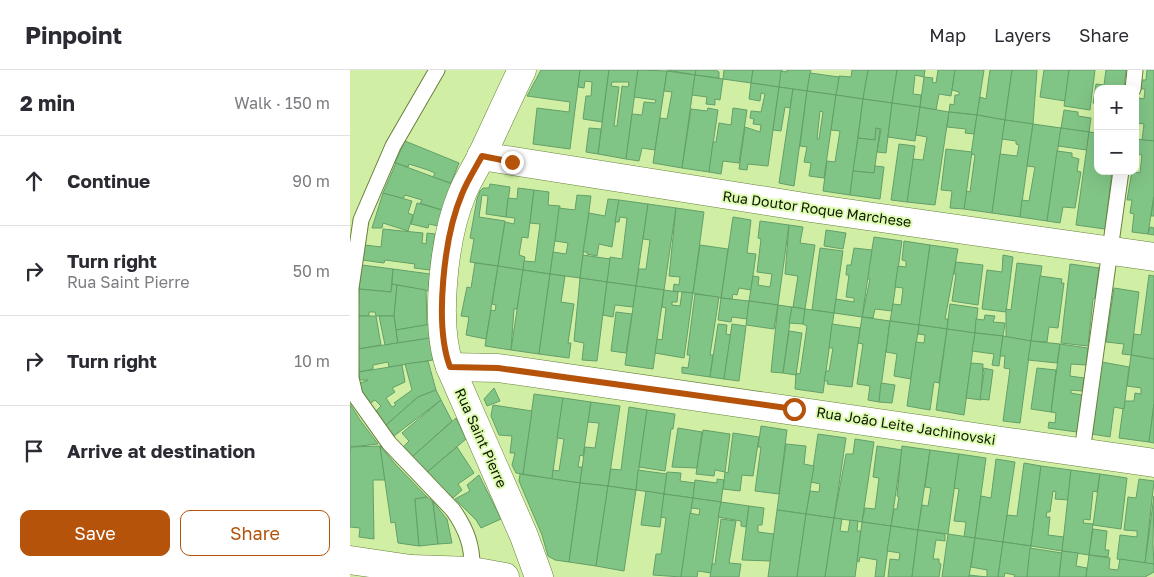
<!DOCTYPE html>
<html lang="en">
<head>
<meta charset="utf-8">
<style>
  :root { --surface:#fff; --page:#f2f2f3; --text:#2b2b33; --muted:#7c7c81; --line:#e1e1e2; --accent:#b45309 }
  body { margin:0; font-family:"Golos Text",sans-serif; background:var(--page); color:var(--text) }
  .controls { position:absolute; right:15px; top:15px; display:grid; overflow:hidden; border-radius:10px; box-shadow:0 5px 20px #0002 }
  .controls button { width:45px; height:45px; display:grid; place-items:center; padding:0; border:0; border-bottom:1px solid var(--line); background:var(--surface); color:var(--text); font:25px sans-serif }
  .stop { position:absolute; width:15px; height:15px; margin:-11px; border:4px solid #b45309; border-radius:50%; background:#fff }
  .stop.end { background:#b45309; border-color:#fff; box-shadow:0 1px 5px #0008 }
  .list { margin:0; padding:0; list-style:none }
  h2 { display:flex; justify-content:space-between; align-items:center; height:65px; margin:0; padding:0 20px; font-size:21px }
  h2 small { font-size:16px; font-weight:400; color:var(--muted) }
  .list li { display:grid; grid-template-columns:32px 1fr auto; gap:15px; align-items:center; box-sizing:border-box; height:90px; padding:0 20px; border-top:1px solid var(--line) }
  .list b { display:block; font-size:19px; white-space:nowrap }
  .list p { margin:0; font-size:16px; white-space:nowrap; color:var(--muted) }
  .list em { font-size:16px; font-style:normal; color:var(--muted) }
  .actions { display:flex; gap:10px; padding:15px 20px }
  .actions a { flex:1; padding:11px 0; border:1px solid var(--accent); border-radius:10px; text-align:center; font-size:18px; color:var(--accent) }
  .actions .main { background:var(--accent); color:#fff }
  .icon { flex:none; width:28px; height:28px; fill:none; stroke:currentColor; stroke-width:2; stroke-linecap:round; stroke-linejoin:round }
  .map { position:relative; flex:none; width:804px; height:507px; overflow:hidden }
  header { display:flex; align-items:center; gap:30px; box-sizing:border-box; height:70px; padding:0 25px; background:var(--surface); border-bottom:1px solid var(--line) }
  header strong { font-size:24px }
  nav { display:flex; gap:28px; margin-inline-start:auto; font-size:18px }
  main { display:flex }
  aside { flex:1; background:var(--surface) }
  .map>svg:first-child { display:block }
  .building { fill:#81c586; stroke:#639f68; fill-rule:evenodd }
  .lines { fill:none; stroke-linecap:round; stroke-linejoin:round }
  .lane-casing { stroke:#67813b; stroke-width:17 }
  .street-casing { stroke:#67813b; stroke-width:29 }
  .lane { stroke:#fff; stroke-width:15 }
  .street { stroke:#fff; stroke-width:28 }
  .route { stroke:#b45309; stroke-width:6 }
  .labels { text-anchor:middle; stroke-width:4; stroke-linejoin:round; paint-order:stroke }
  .street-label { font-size:14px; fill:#0e1700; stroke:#defcb1 }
</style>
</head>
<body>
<header>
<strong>Pinpoint</strong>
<nav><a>Map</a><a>Layers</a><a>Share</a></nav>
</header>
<main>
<aside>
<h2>2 min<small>Walk · 150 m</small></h2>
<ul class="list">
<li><svg class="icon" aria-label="ahead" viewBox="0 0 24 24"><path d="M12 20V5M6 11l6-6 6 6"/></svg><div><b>Continue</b></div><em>90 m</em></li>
<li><svg class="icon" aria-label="right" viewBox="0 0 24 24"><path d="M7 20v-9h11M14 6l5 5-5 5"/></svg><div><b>Turn right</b><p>Rua Saint Pierre</p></div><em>50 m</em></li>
<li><svg class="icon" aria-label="right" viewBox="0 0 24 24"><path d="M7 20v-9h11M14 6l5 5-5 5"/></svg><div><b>Turn right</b></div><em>10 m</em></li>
<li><svg class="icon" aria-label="arrive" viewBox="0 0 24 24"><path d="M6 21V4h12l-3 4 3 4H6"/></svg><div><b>Arrive at destination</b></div></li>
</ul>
<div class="actions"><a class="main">Save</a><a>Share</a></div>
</aside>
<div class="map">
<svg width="804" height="507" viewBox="0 0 804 507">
  <rect width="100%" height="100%" fill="#d1efa4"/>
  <g class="building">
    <polygon points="191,0 230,0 220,79 183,74 187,38 219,42 220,32 177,26"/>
    <polygon points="230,0 259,0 252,52 233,49 236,26 241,26 242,12 235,11 234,18 228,17"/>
    <path d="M259,0H288L276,89L248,84ZM262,12H279L278,17L272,16L267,56H264L269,17L261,16Z"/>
    <polygon points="288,0 317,1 305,80 292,78 289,91 276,89 282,44 292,45 294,32 305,33 306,30 284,27"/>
    <polygon points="317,0 346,0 345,5"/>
    <polygon points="346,0 366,0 369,2 369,8 345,5"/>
    <polygon points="374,0 403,0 401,13 373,9"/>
    <polygon points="403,0 432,0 429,17 401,13"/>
    <polygon points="437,0 461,0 457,21 429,17 431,1 437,2"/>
    <polygon points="502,0 518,0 513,29 486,25 489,6 501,7"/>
    <polygon points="518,0 547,0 542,33 513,29"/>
    <polygon points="547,0 575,0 574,7 565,5 563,24 571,25 570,37 542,33"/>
    <polygon points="588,0 605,0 601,26 589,24 586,40 570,37 574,7 583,8 582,12 586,13"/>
    <polygon points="605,0 634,0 627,45 599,42 600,34 604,35 605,25 609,25 609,22 602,20"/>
    <polygon points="640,0 662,0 655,50 627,45 630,27 636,29"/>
    <polygon points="662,0 687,0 683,54 655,50"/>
    <polygon points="694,0 719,0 715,31 690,27"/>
    <polygon points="719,0 745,0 740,40 714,36"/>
    <polygon points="756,0 776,0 774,19 748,19 748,34 743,33 746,14 754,15"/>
    <polygon points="797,0 804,0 804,71 792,70 794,54 786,53 789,28 794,29 795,19 791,19 792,10 796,10"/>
    <polygon points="317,1 345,5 332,98 303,93 310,48 317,49 322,22 314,21"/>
    <polygon points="460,3 489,7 486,25 457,21"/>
    <polygon points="345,5 373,9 370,30 365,29 365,35 356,34 357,27 342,25"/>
    <polygon points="401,13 429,17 418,96 398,94 397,100 389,99 395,57 410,62 411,55 403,54 404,49 400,48 401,41 411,42 415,24 411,23 410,31 399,29"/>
    <polygon points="429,17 443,19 440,38 435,37 431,61 423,60"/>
    <polygon points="443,19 457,21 444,116 429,113"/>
    <path d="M457,21L486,25L474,108L459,106L461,93L454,92L457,77L450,76ZM470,41L473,42L469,69H467Z"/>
    <polygon points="486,25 513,29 500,125 473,121 477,91 485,92 490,61 481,60"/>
    <polygon points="513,29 542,33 536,83 527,82 531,59 526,58 525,70 508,68"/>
    <polygon points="542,33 570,37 565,71 538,67"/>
    <polygon points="570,37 599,42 585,135 557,132 563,89 573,90 577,67 566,65"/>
    <polygon points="358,38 368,40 359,102 332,98 341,39 357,41"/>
    <polygon points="383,38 397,40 389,93 373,91 371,104 359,102 363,72 366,72 369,53 381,55"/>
    <polygon points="714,40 728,42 728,46 741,48 739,62 711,58"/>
    <polygon points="599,42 627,45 624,64 615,63 616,59 597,57"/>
    <polygon points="627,45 655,50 642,143 614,139 616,121 620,122 625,85 621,84"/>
    <polygon points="655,50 683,54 670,147 642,143 650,84 667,86 669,75 666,74 666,71 652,69"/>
    <polygon points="683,54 711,58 697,151 670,147 672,130 679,131 685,97 677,96"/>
    <polygon points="239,58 251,59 248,84 236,82"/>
    <polygon points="526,58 530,59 524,103 503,101 508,68 525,70"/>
    <polygon points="711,58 739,62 737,80 708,76"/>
    <polygon points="739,62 748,63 748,101 762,101 755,159 726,155"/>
    <polygon points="785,69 804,71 804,125 798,164 782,162 784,144 780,143 782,130 777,130 782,101 790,103 792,85 785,84"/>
    <polygon points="55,71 109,93 101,113 83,107 85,103 78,100 59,94 58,97 45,93"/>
    <polygon points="549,74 565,76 557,132 541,130"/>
    <polygon points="596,79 622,82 614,139 600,138 602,121 591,120"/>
    <polygon points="707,81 722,83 722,87 729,89 727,101 731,102 725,138 713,137 710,153 697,151"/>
    <polygon points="46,93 102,114 92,140 70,133 72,130 55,125 53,129 33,123"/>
    <polygon points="525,96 534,97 530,129 500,125 503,101 524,103"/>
    <polygon points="140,114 160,117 156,147 136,144 138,126 132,125 129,147 155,151 148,196 120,192 124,169 120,168 127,129 130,121 133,118 139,118"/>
    <polygon points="168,118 184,120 178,168 172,167 169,185 175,187 173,200 148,196 155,152 164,154 165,148 156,147 158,128 167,129"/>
    <polygon points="184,120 199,122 198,135 210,136 200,204 173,200 174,191 185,192 190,154 180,153"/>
    <polygon points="33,123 62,131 58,143 63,145 58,161 33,153 32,158 22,158"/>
    <polygon points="227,125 241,126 230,208 200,204 203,182 216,184 218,173 205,171 209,138 225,140"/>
    <polygon points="804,127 804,146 801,146"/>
    <polygon points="258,129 269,130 262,177 249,174 247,186 237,184 237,182 233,182 239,143 255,146"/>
    <polygon points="269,130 298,134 286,216 257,212 260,187 272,189 277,148 270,147 269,152 265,152"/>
    <polygon points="67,133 92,140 88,156 79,154 78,158 61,154"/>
    <polygon points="298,134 326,138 314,220 286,216 289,199 296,199 300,170 293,169"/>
    <polygon points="326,138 354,142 343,223 323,221 324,214 329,215 330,207 319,206"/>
    <polygon points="383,147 401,150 397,183 406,184 401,220 389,218 387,225 383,224 382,229 371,228"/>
    <polygon points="410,151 439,155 428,235 399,231 403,206 409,207 408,215 420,217 422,204 407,202 411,169 408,168"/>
    <polygon points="439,155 453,157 450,173 465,175 455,239 443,237 448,206 435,204"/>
    <polygon points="800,157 804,158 804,165 798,164"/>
    <polygon points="33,159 73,163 72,173 76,174 77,163 85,164 80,200 64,198 65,194 35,190 34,193 12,190 15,175 31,177"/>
    <polygon points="476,160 496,163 493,179 474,176"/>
    <polygon points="524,167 552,171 542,241 525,239 523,248 512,247 520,209 517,209"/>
    <polygon points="554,171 580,175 569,255 540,251 543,234 551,235 553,218 545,217 548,196 556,197 556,191 552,190"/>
    <polygon points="350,175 378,179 371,228 343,223"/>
    <polygon points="580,175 608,179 595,249 598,249 597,259 569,255"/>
    <polygon points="470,178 493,181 484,243 462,240"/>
    <polygon points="504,178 522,180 512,247 484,243 486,229 504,232 504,228 496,227 499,205 496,205 497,195 501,195"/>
    <polygon points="233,185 260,189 257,212 230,208"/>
    <polygon points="653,185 663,187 656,242 632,239 637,200 652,202"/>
    <polygon points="606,192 633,195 628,235 602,231 606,204 604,204"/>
    <polygon points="125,193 148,196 136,269 116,265 119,247 111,246 117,217 121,218"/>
    <polygon points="667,193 692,196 681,271 656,267 656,239 661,240"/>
    <polygon points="720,194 749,198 745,228 743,229 738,276 711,273"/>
    <polygon points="12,195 43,199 41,222 9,219"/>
    <polygon points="148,196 173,200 167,239 164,239 161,280 135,276 141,240 145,241 146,235 142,234"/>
    <polygon points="43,199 80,204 78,221 42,214"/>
    <polygon points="173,200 200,204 189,284 161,280"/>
    <polygon points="200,204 215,206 211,232 224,234 218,273 221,273 219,288 189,284"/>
    <polygon points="799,205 804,206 804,289 781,285 784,264 791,265"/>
    <polygon points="690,206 712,209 711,213 714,213 708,258 699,257 697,272 681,271"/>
    <polygon points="230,208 257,212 247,291 232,290 234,273 224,271"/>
    <polygon points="257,212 286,216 283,237 265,235 263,247 253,245"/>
    <polygon points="42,214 47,215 44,246 26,246 25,242 19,242 19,246 8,246 9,219 41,222"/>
    <polygon points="47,215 76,220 77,255 46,260 44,246"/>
    <polygon points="286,216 314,220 303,299 275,295"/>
    <polygon points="764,218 789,222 781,285 772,284 774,274 756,272"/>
    <polygon points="314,220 328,222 327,232 322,232 322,235 330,236 332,222 343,223 334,288 305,283 307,269 312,270 316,238 312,237"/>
    <polygon points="345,224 369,227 360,285 363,285 360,307 332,303 332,297 338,298 340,285 337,285"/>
    <polygon points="371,228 399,231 397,249 382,247 381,252 368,250"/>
    <polygon points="399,231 428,235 424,259 396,255"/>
    <polygon points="600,234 628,238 625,263 597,259"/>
    <polygon points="428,235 442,237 433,303 421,302"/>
    <polygon points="442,237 455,239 453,254 439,253"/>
    <polygon points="455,239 484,243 473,323 445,319 446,303 450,304 457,256 453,254"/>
    <polygon points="266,242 282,244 276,283 261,281"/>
    <polygon points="635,245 645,246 643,252 655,253 653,266 625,263 626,249 634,250"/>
    <polygon points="8,246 26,246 31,275 8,279"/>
    <polygon points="29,246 44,246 48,273 35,275"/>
    <polygon points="512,247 540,251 529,332 518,330 520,316 507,314 513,274 508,273"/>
    <polygon points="540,251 569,255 561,309 544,306 547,284 536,282"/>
    <polygon points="81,254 81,268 48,273 46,260"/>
    <polygon points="368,254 377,255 376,264 381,265 374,309 360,307"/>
    <polygon points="382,254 396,256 389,311 374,309"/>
    <polygon points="482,254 510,258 502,317 477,314 478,311 474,311 476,301 479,301 483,278 479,278"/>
    <polygon points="569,255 597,259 589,313 584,312 580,340 557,336 566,272 574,273 575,265 568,264"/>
    <polygon points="597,259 625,263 614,345 586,340"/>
    <polygon points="439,261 452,263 446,305 433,303"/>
    <polygon points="625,263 653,266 649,296 642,295 644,284 622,281"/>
    <polygon points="653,266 681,271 670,353 653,351 660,299 654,298 655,286 650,286"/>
    <polygon points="80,268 83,290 39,297 38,292 23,295 23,299 9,302 8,279"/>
    <polygon points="681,271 710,274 707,293 678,290"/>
    <polygon points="710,274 738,278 736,295 721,294 720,306 734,308 732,321 721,320 721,323 732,325 727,362 698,358 699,352 705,353 706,343 701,342"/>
    <polygon points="781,285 804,289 804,334 799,372 769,368 774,331 784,331 785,323 791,324 791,318 777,316"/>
    <polygon points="78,291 86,320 68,327 35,356 25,342 31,336 25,330 19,334 8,314 18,310 9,310 9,302 52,295 55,312 42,318 45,322 36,328 42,337 46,335 44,333 62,320 55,294"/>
    <polygon points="752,292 779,297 774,339 764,337 760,367 742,364"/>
    <polygon points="621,293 633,294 631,330 616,328"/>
    <polygon points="633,298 643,300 639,330 630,329 634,303"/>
    <polygon points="687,298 706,300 701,342 681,339"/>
    <polygon points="531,313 545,315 542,333 529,332"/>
    <polygon points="144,318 150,331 137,336 134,329"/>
    <polygon points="86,320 91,330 44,366 35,356 68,327"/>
    <polygon points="184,324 213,328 202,409 173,404"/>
    <polygon points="213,328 241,332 233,386 230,385 228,397 232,397 230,413 202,409 203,400 209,401 214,369 207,368"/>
    <polygon points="91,330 102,351 62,387 53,377 59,371 52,363"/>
    <polygon points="241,332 270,336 258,416 230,413 235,377 245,378 249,353 238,352"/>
    <polygon points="0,334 10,350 28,374 0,377"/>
    <polygon points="804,334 804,373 799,372"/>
    <polygon points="143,335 182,341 173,404 166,403 162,395 165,383 160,383 162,366 149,365 141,346"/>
    <polygon points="279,337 297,340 286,420 258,416 261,399 271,400"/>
    <polygon points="297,340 325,344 323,359 321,359 315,401 289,397"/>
    <polygon points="106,348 116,369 76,403 62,387"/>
    <polygon points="411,356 437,360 429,424 405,421 411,377 408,377"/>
    <polygon points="328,358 352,362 347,398 322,397"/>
    <polygon points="353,360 380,364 375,402 365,400 364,406 346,404"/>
    <polygon points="383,363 409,367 403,406 392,405 390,421 373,419 375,402 378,403"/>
    <polygon points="468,364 496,368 484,448 456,444 460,421 469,422 470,414 461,412"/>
    <polygon points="505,369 524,372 512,452 484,448 496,384 503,384"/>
    <polygon points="436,374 456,376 454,394 464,396 456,444 427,440"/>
    <polygon points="30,376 35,410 23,410 24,469 9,467 10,458 0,457 0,383 1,377"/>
    <polygon points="30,376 47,396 77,427 65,429 69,476 48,473 45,452 41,453"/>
    <polygon points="527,376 552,380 541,456 512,452 515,438 525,439 529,408 523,407"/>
    <polygon points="552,376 580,380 568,460 541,456 544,439 547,439 549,427 547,426"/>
    <polygon points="107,377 124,403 108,414 112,420 103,428 76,403"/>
    <polygon points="580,380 609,384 598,464 568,460 572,435 578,436 581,418 575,417"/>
    <polygon points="609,384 636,388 625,468 614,467 616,452 604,451 609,419 604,418"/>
    <polygon points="646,389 665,392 653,472 625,468 631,426 641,428"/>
    <polygon points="674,393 691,396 681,476 653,472 657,445 667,446"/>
    <polygon points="691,396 721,400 718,430 705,429 706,422 703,421 700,442 697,442 696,447 700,447 698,465 714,467 712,481 681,476"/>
    <polygon points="288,400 317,404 314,424 286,420"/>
    <polygon points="721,400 750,404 747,422 743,421 740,450 734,449 733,453 743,454 739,485 712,481"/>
    <polygon points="317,402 331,403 330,411 345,413 343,428 314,424"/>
    <polygon points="170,404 230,413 219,492 205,490 198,486 192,465 169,411"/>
    <polygon points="750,404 777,408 771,459 743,455"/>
    <polygon points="129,405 151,449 131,458 126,450 105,429 120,421 117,415"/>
    <polygon points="367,409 374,410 371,432 343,428 345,410 367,413"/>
    <polygon points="789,409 804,411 795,493 767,489 770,465 787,467 787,461 774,460 778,427 786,428"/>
    <polygon points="230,413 258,416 246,496 219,492"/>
    <polygon points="258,416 286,420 274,501 246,496"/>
    <polygon points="296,421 314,424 310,457 291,455"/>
    <polygon points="314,424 343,428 331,507 303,505 306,484 311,484 316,448 311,447"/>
    <polygon points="804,426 803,474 804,494 795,493"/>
    <polygon points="77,427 83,432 88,474 69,476 65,429"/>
    <polygon points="343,428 371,432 361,503 348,501 347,507 331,507 340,443 349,445 350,439 341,438"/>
    <polygon points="83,432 97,449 102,473 88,474"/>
    <polygon points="371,432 399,436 396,457 391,456 391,451 368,447"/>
    <polygon points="399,436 414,438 412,455 408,455 408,462 424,464 420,491 392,490"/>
    <polygon points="427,440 456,444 447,507 418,507"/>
    <polygon points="456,444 484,448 475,507 447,507"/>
    <polygon points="484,448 492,449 490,461 498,462 500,450 508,451 507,461 511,461 505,507 475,507"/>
    <polygon points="371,449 386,451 379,493 391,494 389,507 360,507 362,494 365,494"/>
    <polygon points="512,452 541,456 534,507 525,507 527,490 510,487 509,492 507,491"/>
    <polygon points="541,456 568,460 562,507 538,507 540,489 549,490 550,483 537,481"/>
    <polygon points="743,459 757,461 755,480 759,480 758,487 739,485"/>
    <polygon points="568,460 595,464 595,471 586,470 583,489 589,489 589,493 591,494 589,507 562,507"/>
    <polygon points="598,464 625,468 619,507 592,507"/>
    <polygon points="625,468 653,472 648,507 619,507 619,505 637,507 637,500 621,497"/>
    <polygon points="653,472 681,476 677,507 664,507 665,505 655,503 654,507 648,507"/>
    <polygon points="680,478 712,483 709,507 677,507"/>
    <polygon points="712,481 728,483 726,496 737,498 736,507 709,507"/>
    <polygon points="739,485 760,488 759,499 768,500 770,489 804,494 804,502 795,507 736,507"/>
  </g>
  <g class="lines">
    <g class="lane-casing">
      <g id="lane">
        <path d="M87,0L43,76L11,150L1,218V308L5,325L39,373L103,440C117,460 123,477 122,501"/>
        <polyline points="783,19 785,0"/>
        <polyline points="732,382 771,101"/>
      </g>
    </g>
    <g class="street-casing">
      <g id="street">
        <path d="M172,0C158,28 145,58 131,87C125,99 117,111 112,124C94,167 84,253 100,297L174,466L189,507"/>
        <polyline points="131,86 461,138 804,187"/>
        <polyline points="100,297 148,298 804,393"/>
        <polyline points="0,490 61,499 122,501 155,507"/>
      </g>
    </g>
    <use href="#lane" class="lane"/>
    <use href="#street" class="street"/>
  </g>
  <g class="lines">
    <path class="route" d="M162,92L132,86C125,99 117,111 112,124C94,166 84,254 100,297L148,298L444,339"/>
  </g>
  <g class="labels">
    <g class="street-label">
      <text transform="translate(467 139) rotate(8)" y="5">Rua Doutor Roque Marchese</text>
      <text transform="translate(556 356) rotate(9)" y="5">Rua João Leite Jachinovski</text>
      <text transform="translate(131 368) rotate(66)" y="5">Rua Saint Pierre</text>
    </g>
  </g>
</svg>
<div class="controls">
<button>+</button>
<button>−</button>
</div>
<div class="stop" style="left:444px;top:339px"></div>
<div class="stop end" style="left:162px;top:92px"></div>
</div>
</main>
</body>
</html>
